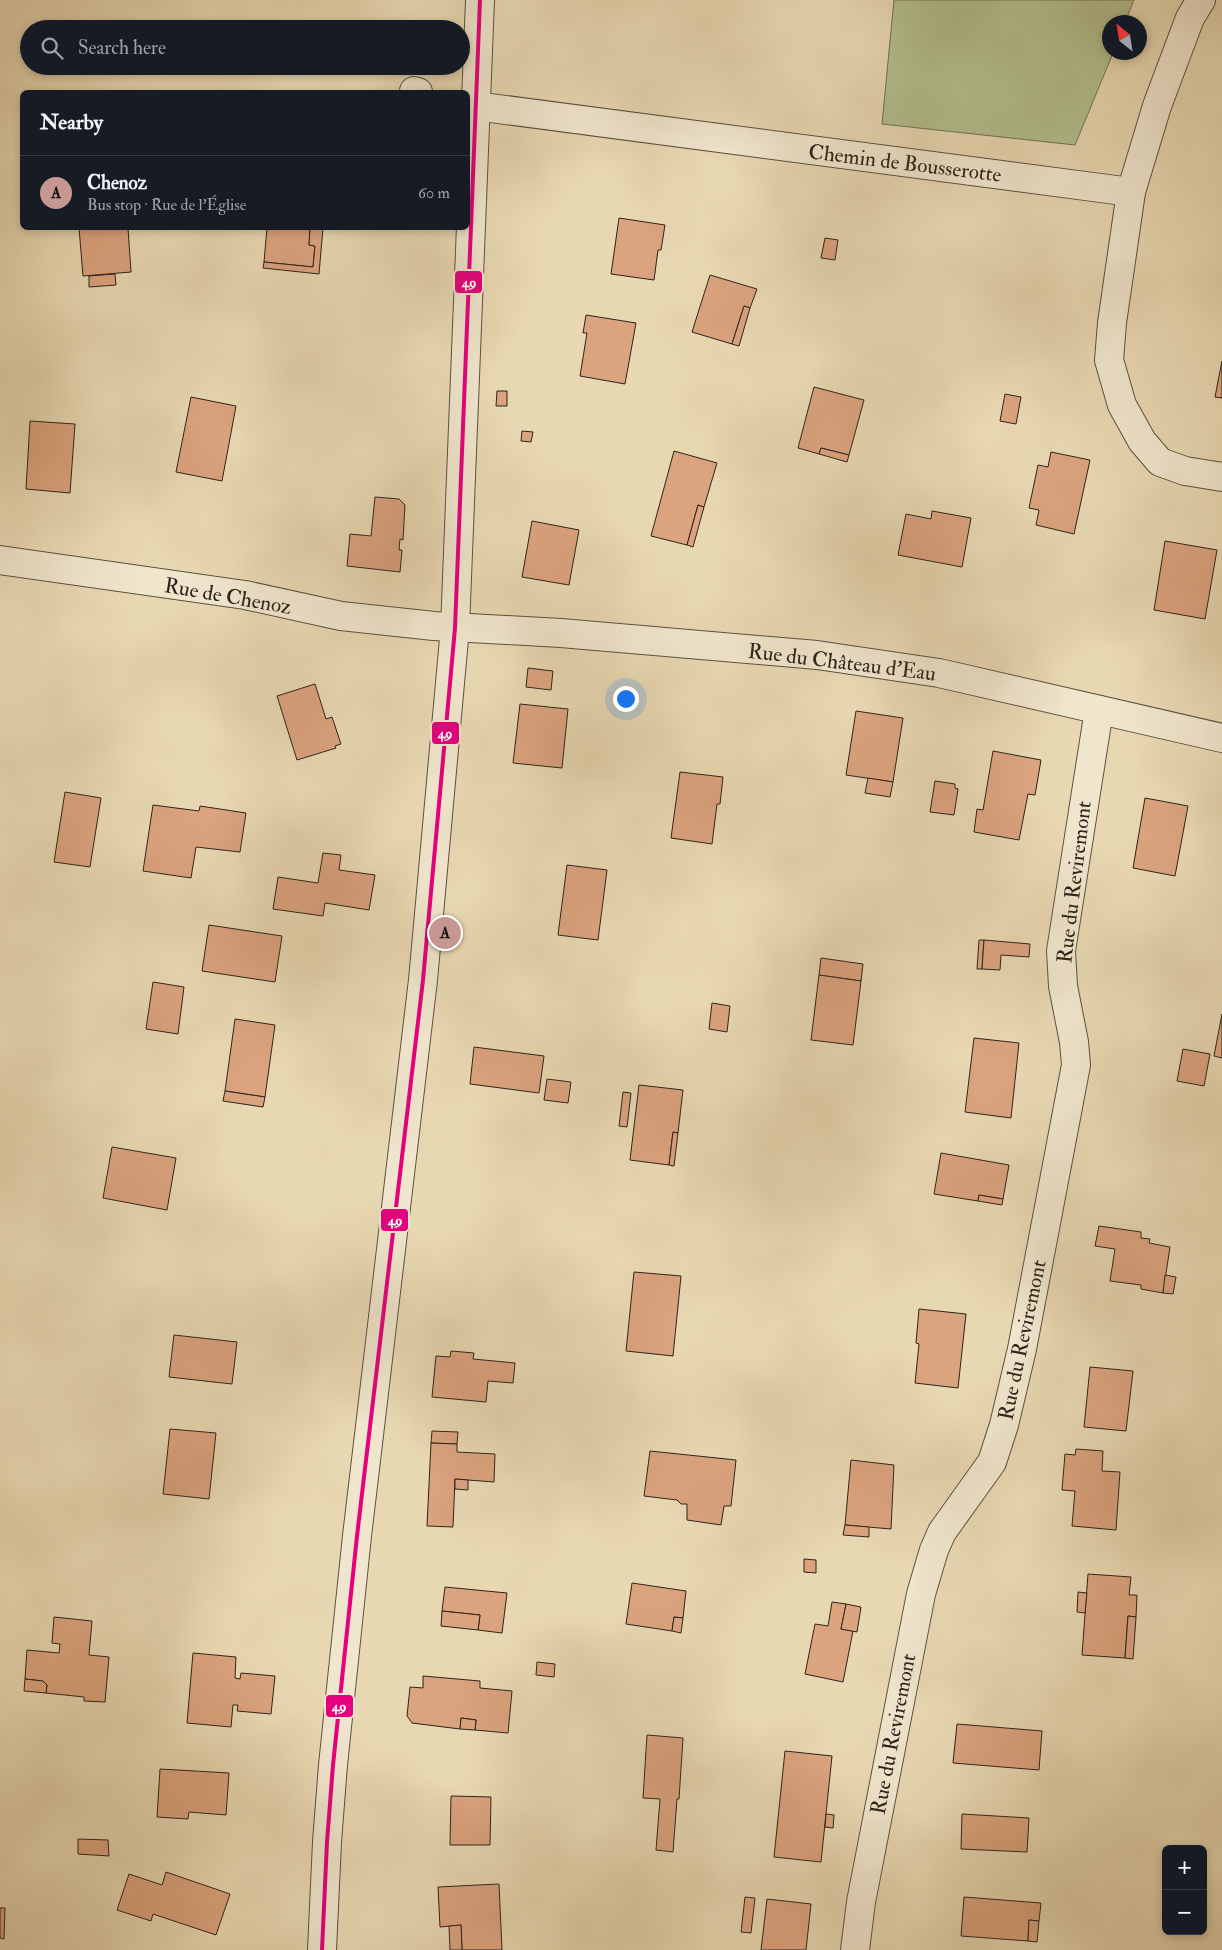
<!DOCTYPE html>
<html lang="en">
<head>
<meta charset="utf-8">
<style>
  :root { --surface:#171b24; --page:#242831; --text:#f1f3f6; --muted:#9ea1a6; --line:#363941; --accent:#c59692 }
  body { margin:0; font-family:"IM FELL Double Pica",serif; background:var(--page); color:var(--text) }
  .controls { position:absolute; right:15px; bottom:15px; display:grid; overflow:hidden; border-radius:8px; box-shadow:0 2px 8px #0003 }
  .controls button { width:45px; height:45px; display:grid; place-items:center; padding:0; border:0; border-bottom:1px solid var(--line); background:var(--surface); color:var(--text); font:25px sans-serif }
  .compass { position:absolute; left:1102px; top:15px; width:45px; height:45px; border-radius:50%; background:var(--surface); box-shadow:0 2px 8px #0003; rotate:330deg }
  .you { position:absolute; left:625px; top:698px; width:18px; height:18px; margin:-12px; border:4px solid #fff; border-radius:50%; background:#1a73e8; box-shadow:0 0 0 8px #1a73e833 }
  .badge { display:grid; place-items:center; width:32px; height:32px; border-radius:50%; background:var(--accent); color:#111; font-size:16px; font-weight:700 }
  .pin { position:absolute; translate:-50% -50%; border:2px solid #fff; box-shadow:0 1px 5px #0006 }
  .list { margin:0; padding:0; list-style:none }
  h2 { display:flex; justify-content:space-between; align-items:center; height:65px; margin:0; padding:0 20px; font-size:21px }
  h2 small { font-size:16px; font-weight:400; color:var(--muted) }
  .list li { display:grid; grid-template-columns:32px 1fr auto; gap:15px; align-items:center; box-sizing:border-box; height:75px; padding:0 20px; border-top:1px solid var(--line) }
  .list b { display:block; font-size:19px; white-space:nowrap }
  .list p { margin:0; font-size:16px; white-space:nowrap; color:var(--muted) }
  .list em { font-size:16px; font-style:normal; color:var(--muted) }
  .icon { flex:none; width:28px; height:28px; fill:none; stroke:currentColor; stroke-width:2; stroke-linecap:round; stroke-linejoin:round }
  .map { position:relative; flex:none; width:1222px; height:1950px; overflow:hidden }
  .search { position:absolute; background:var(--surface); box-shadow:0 2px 8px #0003; left:20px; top:20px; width:450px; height:55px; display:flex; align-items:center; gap:12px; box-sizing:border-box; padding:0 18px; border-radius:28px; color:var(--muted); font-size:19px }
  .panel { position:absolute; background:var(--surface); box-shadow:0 2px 8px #0003; left:20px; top:90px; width:450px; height:140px; border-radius:8px }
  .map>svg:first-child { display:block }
  .green { fill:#b3bf8e; stroke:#707155 }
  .building { fill:#dba37e; stroke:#2d231c }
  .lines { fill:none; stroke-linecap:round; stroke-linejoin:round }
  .minor-casing { stroke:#5c5042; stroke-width:30 }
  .minor { stroke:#f0e6cd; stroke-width:28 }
  .bus-1-casing { stroke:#f0e6cd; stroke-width:8 }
  .bus-1 { stroke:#e5007d; stroke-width:4 }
  .labels { text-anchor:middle; stroke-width:4.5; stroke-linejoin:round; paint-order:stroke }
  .street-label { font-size:21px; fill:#2d231c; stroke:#f0e6cd }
  .line-badge { stroke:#f0e6cd; stroke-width:2 }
  .badge-label { font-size:14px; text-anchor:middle; font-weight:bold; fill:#fff }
</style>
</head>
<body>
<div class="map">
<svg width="1222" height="1950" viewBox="0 0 1222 1950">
  <rect width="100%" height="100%" fill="#e8d8b2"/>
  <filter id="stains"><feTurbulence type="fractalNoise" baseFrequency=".004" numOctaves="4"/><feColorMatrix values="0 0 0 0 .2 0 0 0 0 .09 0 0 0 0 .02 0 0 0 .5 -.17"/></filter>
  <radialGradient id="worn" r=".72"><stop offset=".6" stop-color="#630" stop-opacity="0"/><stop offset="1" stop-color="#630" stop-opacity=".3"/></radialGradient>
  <polygon class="green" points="894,0 1134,0 1125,22 1110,22 1110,52 1113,53 1075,145 882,124"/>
  <g class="building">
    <polygon points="619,218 665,225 661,250 658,250 654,280 611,274"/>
    <polygon points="79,228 128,228 131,272 83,276"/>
    <polygon points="267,228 310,228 309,245 315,246 313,267 264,262"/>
    <polygon points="310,228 323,228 319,274 263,268 264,262 313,267 315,246 309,245"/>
    <polygon points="825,238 838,240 835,260 821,258"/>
    <polygon points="115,274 116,285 89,287 89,276"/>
    <polygon points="710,275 757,289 750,308 744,306 732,344 692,332"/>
    <polygon points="744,306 750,308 739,346 732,344"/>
    <polygon points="586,315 636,323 625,384 580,376 587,333 583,333"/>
    <polygon points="1222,361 1222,398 1215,397"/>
    <polygon points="814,387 864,400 849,455 821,448 819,454 798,448"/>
    <polygon points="497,391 507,391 507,406 496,406"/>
    <polygon points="1005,394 1021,397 1016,424 1000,421"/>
    <polygon points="191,397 236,406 222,481 176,472"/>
    <polygon points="30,421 75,424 70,493 26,489"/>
    <polygon points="522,431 533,432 531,442 521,441"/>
    <polygon points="821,448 849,455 847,462 819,454"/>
    <polygon points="674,451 717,463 704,507 698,505 687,545 651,536"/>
    <polygon points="1051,452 1090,460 1074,534 1036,525 1039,510 1029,508 1038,465 1048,467"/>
    <polygon points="375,497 399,499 405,505 403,540 400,539 399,550 402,550 400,572 347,566 350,534 371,536"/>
    <polygon points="698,505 704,507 693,547 687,545"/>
    <polygon points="932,511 971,518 962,567 898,555 906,514 931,519"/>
    <polygon points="532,521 579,530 569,585 522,577"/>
    <polygon points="1165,541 1217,550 1205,619 1154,610"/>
    <polygon points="528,668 553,671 551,690 526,687"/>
    <polygon points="315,684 326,719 332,717 341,744 335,746 336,748 297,760 277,696"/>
    <polygon points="520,704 568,709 562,768 513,763"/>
    <polygon points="856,711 903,718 893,782 846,775"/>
    <polygon points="993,751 1041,760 1035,795 1028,794 1019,840 974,832 977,809 983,810"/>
    <polygon points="680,772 723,777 720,804 717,804 712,844 671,838"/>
    <polygon points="868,778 893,782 890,797 865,793"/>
    <polygon points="935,781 955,784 955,788 958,789 954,815 930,812"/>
    <polygon points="65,792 101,798 90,867 54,862"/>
    <polygon points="1145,798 1188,806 1175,876 1133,868"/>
    <polygon points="153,805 199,811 200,806 246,813 240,852 196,847 191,878 143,871"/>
    <polygon points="323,853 341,855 339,870 375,875 369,910 325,903 323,916 273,909 278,877 318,883"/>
    <polygon points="567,865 607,870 598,940 558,935"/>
    <polygon points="209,925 282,936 275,982 202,971"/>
    <polygon points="979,940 984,940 982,969 977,969"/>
    <polygon points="984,940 1030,944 1029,957 1001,955 1000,970 982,969"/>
    <polygon points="821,958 863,964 861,981 819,975"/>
    <polygon points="819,975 861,981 853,1045 811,1040"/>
    <polygon points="153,982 184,987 178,1034 146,1029"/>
    <polygon points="712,1003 730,1006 727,1032 709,1029"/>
    <polygon points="1222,1014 1222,1058 1214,1056"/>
    <polygon points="235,1019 275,1025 265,1097 225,1091"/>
    <polygon points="974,1038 1019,1043 1011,1118 965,1112"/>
    <polygon points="474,1047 544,1056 539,1093 470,1084"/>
    <polygon points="1183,1049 1210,1054 1204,1086 1177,1081"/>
    <polygon points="547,1079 571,1082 568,1103 544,1100"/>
    <polygon points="639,1085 683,1090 678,1133 673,1132 669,1165 630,1160"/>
    <polygon points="225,1091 265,1097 263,1107 223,1101"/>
    <polygon points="623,1092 631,1093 627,1127 619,1126"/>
    <polygon points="673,1132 678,1133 674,1166 669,1165"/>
    <polygon points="112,1147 176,1158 167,1210 103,1198"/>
    <polygon points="941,1153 1009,1165 1003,1199 979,1195 978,1201 934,1194"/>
    <polygon points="979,1195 1003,1199 1002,1205 978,1201"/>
    <polygon points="1099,1226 1141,1232 1141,1238 1150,1239 1149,1243 1170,1247 1163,1293 1141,1289 1141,1285 1110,1281 1115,1249 1095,1246"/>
    <polygon points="634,1272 681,1276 673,1356 626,1351"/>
    <polygon points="1165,1275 1176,1277 1173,1294 1163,1293"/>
    <polygon points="919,1309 966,1314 958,1388 915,1383 919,1344 916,1343"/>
    <polygon points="174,1335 237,1342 232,1384 169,1377"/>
    <polygon points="451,1351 474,1353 473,1359 515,1363 513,1383 488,1381 486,1402 432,1397 436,1356 450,1357"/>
    <polygon points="1090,1367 1133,1371 1126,1431 1084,1427"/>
    <polygon points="170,1429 216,1433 209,1499 163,1494"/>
    <polygon points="432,1431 458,1432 457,1444 431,1443"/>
    <polygon points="431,1443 457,1444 457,1452 495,1454 494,1482 455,1479 453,1527 427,1526"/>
    <polygon points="1076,1449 1103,1451 1102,1471 1120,1472 1116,1530 1072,1526 1075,1491 1062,1490 1065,1454 1075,1455"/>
    <polygon points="650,1451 736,1460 731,1506 724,1506 721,1525 687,1520 687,1504 681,1504 677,1500 644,1496"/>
    <polygon points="851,1460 894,1465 891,1529 845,1525"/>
    <polygon points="455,1479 468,1480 468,1490 455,1489"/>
    <polygon points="845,1525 869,1527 869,1537 843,1535"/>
    <polygon points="804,1559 816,1560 816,1573 804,1572"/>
    <polygon points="1088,1574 1131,1577 1129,1595 1137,1595 1136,1617 1128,1616 1125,1658 1082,1655"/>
    <polygon points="632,1583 686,1591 683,1618 674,1617 672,1631 626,1624"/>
    <polygon points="445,1587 507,1593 502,1633 478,1630 480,1615 442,1611"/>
    <polygon points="1078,1592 1087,1593 1085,1613 1077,1612"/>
    <polygon points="832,1602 846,1604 841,1629 853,1631 843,1682 805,1674 815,1624 828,1626"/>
    <polygon points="846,1604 861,1607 857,1632 841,1629"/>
    <polygon points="442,1611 480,1615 478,1630 441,1626"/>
    <polygon points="1128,1616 1136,1617 1133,1659 1125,1658"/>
    <polygon points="54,1617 92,1621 89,1655 109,1657 105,1702 84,1701 84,1697 46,1693 47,1685 43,1681 25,1679 27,1650 59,1653 60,1644 52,1643"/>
    <polygon points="674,1617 683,1618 681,1633 672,1631"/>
    <polygon points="193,1653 236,1657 235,1678 240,1679 241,1673 275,1676 271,1714 237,1711 238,1705 233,1705 231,1727 187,1723"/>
    <polygon points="537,1662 555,1664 554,1677 536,1675"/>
    <polygon points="423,1676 480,1681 480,1688 512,1691 508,1733 475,1730 476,1720 461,1718 460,1729 412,1723 407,1716 410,1687 423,1688"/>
    <polygon points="25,1679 43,1681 47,1685 46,1693 24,1691"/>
    <polygon points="461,1718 476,1720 475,1730 460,1729"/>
    <polygon points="957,1724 1042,1731 1039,1770 953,1763"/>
    <polygon points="647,1735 683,1738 679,1799 677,1799 673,1852 656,1850 660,1799 643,1798"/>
    <polygon points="785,1751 832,1756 821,1862 774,1857"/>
    <polygon points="160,1769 229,1773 226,1815 189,1812 188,1819 157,1817"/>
    <polygon points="451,1796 491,1797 490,1845 450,1845"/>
    <polygon points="826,1814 834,1815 833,1828 825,1827"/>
    <polygon points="962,1814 1029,1818 1027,1852 961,1849"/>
    <polygon points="78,1839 108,1840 109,1856 78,1854"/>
    <polygon points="166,1872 230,1894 216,1935 153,1914 151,1921 117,1910 129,1874 162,1885"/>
    <polygon points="499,1884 502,1950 462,1950 461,1925 440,1927 438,1887"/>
    <polygon points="745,1897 755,1898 751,1933 741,1932"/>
    <polygon points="964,1897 1041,1903 1039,1921 1029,1920 1028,1941 961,1936"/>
    <polygon points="767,1899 811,1904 806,1950 761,1950"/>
    <polygon points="0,1908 5,1908 4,1939 0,1938"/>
    <polygon points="1029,1920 1039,1921 1037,1942 1028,1941"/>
    <polygon points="461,1925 462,1950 450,1950 449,1926"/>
  </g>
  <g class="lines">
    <g class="minor-casing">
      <g id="minor">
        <polyline points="1201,0 1190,18 1157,106 1131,192 1112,323 1109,360 1122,405 1142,441 1160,462 1185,471 1222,477"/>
        <polyline points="414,91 418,92"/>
        <polyline points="468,105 1131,192"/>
        <polyline points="0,560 245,595 341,616 434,626 561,633 817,655 939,673 1222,738"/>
        <polyline points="322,1950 327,1842 333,1765 357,1536 423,980 455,628 480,0"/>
        <polyline points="855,1950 861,1902 921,1594 934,1550 942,1532 992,1462 1004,1425 1022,1349 1076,1065 1074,1042 1063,986 1061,951 1099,710"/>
      </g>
    </g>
    <use href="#minor" class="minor"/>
    <g class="bus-1-casing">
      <polyline id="bus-1" points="322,1950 327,1842 333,1765 357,1536 423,980 455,628 480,0"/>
    </g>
    <use href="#bus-1" class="bus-1"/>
  </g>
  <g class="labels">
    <g class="street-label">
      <text transform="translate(905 163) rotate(7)" y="7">Chemin de Bousserotte</text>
      <text transform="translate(228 596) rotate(10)" y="7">Rue de Chenoz</text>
      <text transform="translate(842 662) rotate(7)" y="7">Rue du Château d'Eau</text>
      <text transform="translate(1074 882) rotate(-83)" y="7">Rue du Reviremont</text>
      <text transform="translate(1022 1340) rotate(-78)" y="7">Rue du Reviremont</text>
      <text transform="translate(893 1734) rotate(-79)" y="7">Rue du Reviremont</text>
    </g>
  </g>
  <g class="line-badge">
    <rect x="454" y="270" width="29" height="24" rx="5" fill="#e5007d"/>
    <rect x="431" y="721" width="29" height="24" rx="5" fill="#e5007d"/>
    <rect x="380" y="1208" width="29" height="24" rx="5" fill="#e5007d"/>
    <rect x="325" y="1694" width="29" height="24" rx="5" fill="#e5007d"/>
  </g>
  <g class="badge-label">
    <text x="469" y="287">49</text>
    <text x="445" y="738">49</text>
    <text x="395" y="1225">49</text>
    <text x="339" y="1711">49</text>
  </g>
  <rect width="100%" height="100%" filter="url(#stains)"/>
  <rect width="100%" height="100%" fill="url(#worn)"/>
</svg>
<div class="controls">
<button>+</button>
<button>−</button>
</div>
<svg class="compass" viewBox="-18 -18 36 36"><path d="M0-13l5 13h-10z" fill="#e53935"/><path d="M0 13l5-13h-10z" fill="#9ea1a6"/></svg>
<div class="you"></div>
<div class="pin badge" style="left:445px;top:933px">A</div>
<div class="search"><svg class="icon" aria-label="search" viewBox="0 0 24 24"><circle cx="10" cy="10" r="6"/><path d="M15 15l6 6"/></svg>Search here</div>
<section class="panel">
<h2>Nearby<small></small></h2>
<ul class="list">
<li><span class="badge">A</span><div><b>Chenoz</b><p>Bus stop · Rue de l'Église</p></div><em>60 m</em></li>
</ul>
</section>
</div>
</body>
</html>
